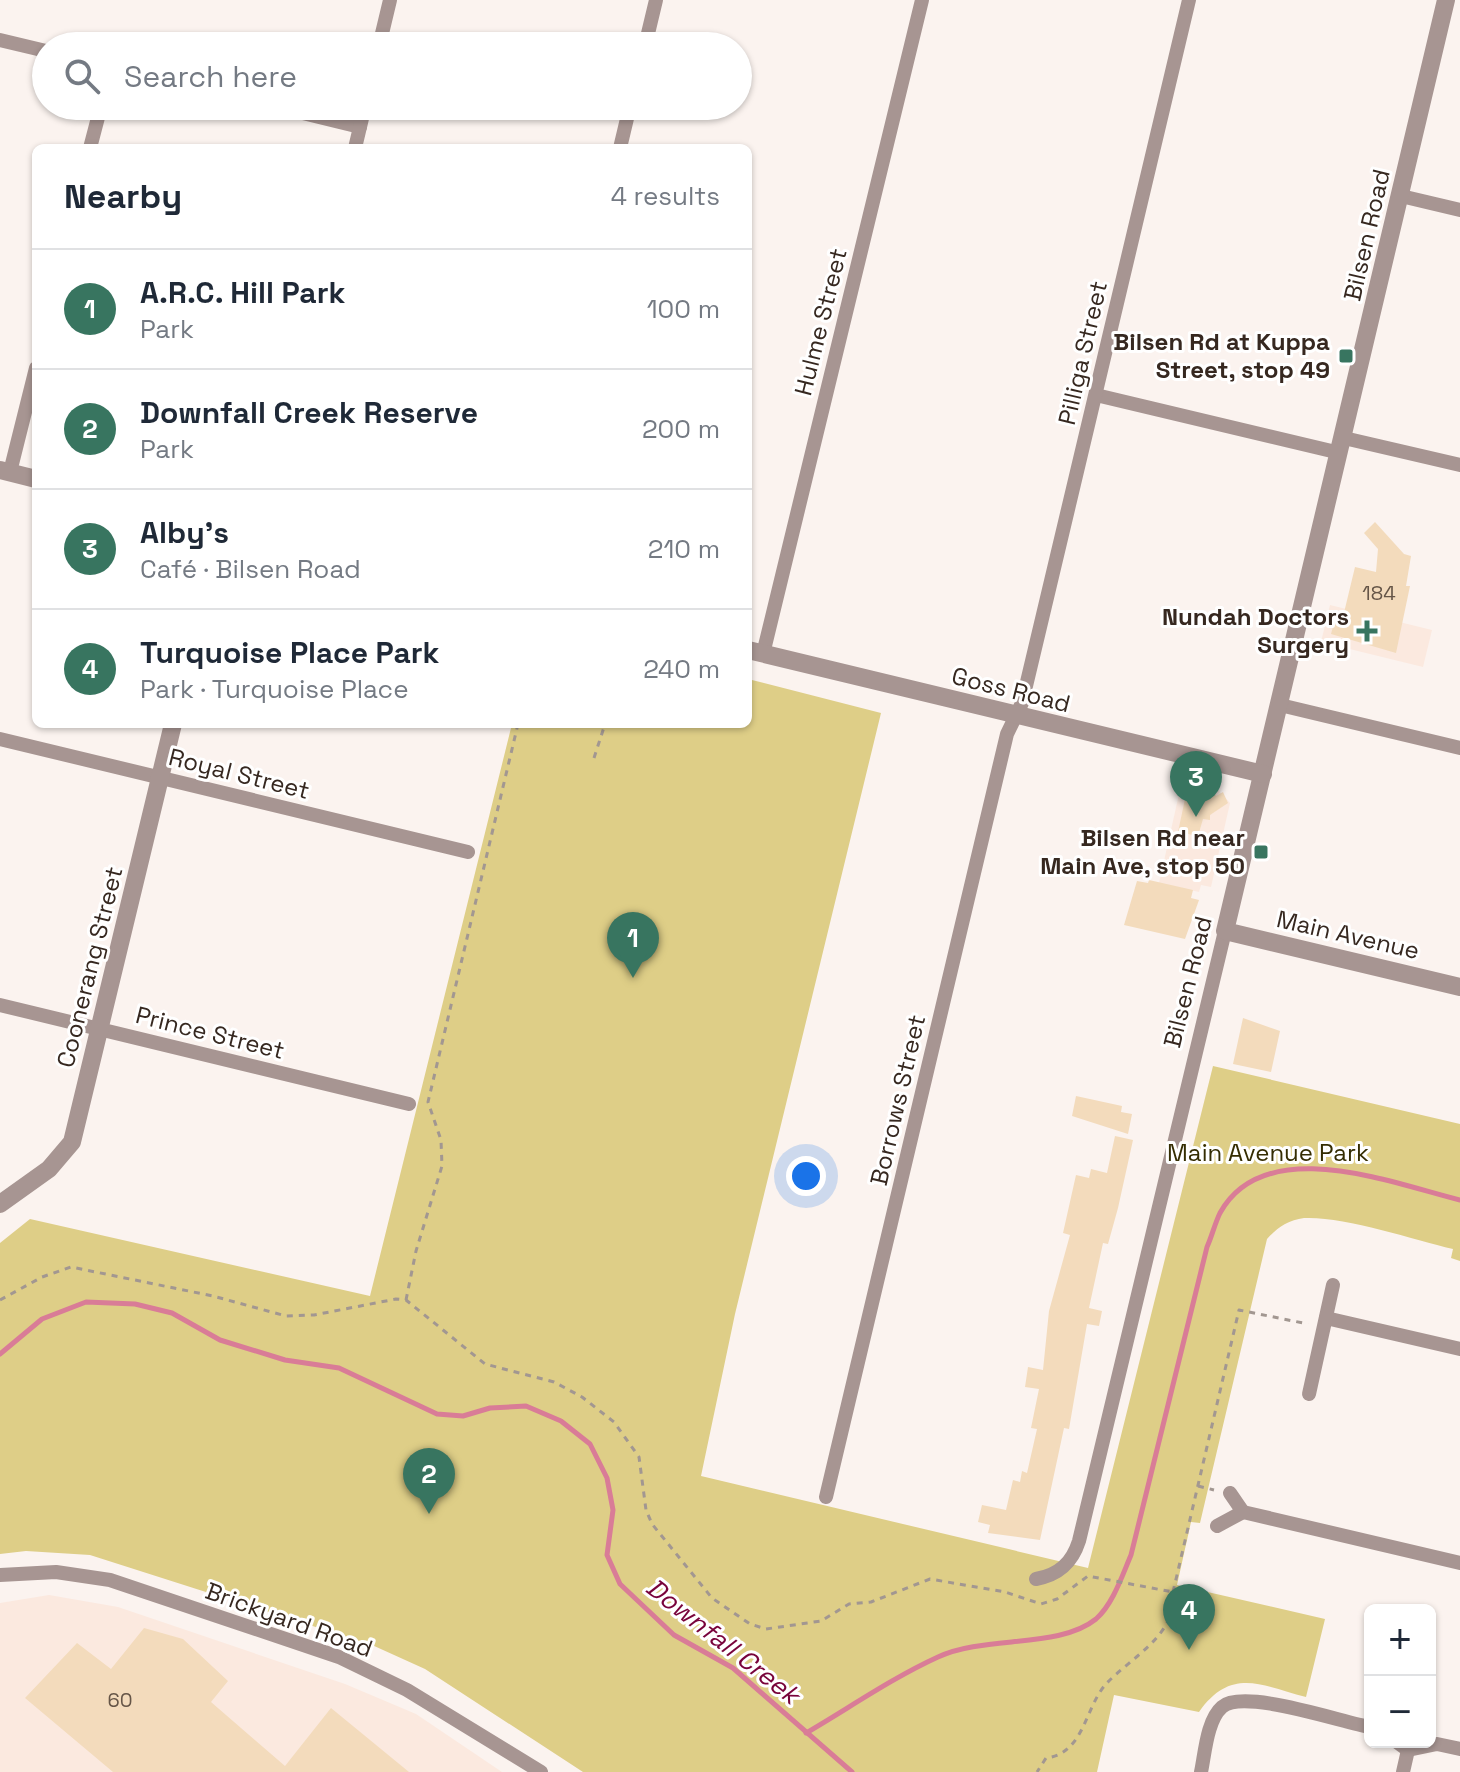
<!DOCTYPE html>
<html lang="en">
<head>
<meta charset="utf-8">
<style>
  :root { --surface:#fff; --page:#f2f2f3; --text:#1f2937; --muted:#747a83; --line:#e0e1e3; --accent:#387560 }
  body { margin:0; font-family:"Space Grotesk",sans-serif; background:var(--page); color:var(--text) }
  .controls { position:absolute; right:24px; bottom:24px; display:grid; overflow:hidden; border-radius:12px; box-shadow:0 2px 6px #0004 }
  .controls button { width:72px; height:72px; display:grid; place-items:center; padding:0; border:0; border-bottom:2px solid var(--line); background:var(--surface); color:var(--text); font:40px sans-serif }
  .you { position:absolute; left:806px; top:1176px; width:28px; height:28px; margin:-20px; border:6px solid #fff; border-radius:50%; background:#1a73e8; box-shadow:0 0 0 12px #1a73e833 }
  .badge { display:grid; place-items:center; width:52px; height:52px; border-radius:50%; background:var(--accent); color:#fff; font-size:26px; font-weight:700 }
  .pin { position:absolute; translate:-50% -66px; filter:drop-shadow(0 2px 4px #0008) }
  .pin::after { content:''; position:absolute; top:42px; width:28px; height:24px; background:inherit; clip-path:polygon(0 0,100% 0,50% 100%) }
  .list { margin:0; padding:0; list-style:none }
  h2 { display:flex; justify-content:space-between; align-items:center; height:104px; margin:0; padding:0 32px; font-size:34px }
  h2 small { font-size:26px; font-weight:400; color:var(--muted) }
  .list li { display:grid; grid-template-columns:52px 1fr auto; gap:24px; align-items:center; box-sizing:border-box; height:120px; padding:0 32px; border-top:2px solid var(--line) }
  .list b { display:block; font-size:30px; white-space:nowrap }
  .list p { margin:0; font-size:26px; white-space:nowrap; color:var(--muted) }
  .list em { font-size:26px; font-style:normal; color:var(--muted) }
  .icon { flex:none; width:44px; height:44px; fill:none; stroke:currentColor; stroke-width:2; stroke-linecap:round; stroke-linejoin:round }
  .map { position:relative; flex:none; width:1460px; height:1772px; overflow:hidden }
  .search { position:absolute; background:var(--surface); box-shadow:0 2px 6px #0004; left:32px; top:32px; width:720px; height:88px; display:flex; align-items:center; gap:20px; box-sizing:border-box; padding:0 28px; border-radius:44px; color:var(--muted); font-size:30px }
  .panel { position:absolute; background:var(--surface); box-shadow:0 2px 6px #0004; left:32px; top:144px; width:720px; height:584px; border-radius:12px }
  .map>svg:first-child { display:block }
  .built { fill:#fbe9df }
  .green { fill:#dece87 }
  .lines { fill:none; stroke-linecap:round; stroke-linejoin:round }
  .stream { stroke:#d97c97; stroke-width:5 }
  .building { fill:#f3dbbc }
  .path { stroke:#a29791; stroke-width:3; stroke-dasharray:6 6; stroke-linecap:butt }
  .minor { stroke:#a79592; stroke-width:14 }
  .tertiary { stroke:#a79592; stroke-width:18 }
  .poi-dot { fill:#387560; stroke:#fff; stroke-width:3 }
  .labels { text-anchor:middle; stroke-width:6; stroke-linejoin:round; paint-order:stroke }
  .number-label { font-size:20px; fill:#655547 }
  .street-label { font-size:24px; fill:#362820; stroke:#fff }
  .poi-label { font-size:24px; font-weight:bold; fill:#362820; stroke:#fff; text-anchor:end }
  .park-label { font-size:24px; fill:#352d02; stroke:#fff }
  .water-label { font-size:26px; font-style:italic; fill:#78033a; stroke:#fff }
</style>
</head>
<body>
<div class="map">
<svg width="1460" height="1772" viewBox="0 0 1460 1772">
  <rect width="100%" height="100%" fill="#fbf3ef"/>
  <g class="built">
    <polygon points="1330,605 1432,630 1423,667 1321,642"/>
    <polygon points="1182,781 1218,790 1230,803 1211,887 1201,885 1199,892 1159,883"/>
    <polygon points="49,1595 118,1607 345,1684 416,1714 502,1772 0,1772 0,1603"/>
  </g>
  <path class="green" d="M748,679L881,713L735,1314L701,1476L1088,1568L1213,1066L1460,1124V1261L1451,1258L1453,1249C1412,1239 1343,1216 1304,1218C1288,1220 1277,1228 1267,1239L1200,1523L1191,1522L1177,1585L1325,1619L1306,1697C1261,1685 1231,1667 1199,1712L1114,1695L1097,1772H583L425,1669L372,1645L90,1555L26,1551L0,1554V1243L30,1219L370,1296L512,724H748Z"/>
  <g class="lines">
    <g class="stream">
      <polyline points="0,1354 42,1319 86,1302 135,1304 172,1313 220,1340 285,1360 339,1368 437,1414 463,1416 490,1408 526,1406 561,1421 590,1444 607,1478 613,1510 607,1555 620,1584 674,1635 733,1668 852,1772"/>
      <path d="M806,1733C849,1708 892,1678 938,1657C985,1635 1059,1649 1096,1619C1113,1604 1122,1576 1131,1555L1207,1247C1212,1236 1215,1223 1220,1213C1265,1132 1394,1184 1460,1200"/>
    </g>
  </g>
  <g class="building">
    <polygon points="1375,522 1404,554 1411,556 1406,586 1410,586 1396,653 1331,634 1335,619 1342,621 1355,567 1376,572 1378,549 1364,533"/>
    <polygon points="1212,789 1216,796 1223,792 1228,803 1210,815 1210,820 1203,819 1198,836 1178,832 1185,799 1192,800"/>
    <polygon points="1149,880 1193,890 1191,898 1199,900 1185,939 1124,925 1137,881 1148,883"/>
    <polygon points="1243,1018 1280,1031 1271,1072 1233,1064"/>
    <polygon points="1076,1096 1122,1106 1121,1112 1132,1114 1128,1134 1072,1116"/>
    <polygon points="1115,1136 1133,1140 1118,1208 1108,1244 1103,1243 1089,1308 1102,1311 1099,1326 1087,1324 1069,1429 1064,1428 1040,1540 988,1533 990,1525 978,1522 982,1505 1006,1510 1013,1480 1020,1482 1022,1471 1027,1473 1037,1429 1031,1428 1039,1389 1025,1387 1028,1367 1043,1370 1049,1311 1070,1235 1063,1233 1076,1175 1089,1178 1091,1169 1107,1173"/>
    <polygon points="144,1628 183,1639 228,1681 211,1702 285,1766 331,1708 409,1772 113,1772 25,1698 77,1643 111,1669"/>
  </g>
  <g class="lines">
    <g class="path">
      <polyline points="594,758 605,724"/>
      <path d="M0,1300L42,1277L71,1267L213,1296L286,1316L314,1315L396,1299L406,1300L485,1364L554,1382L582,1397L614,1422L639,1457L646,1510L652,1524L712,1598L750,1624L766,1629L821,1621L849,1604L871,1602L930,1579L1005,1592L1041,1604L1057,1599L1088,1576L1173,1592C1178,1635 1130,1658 1106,1684C1085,1707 1084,1754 1046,1758L1037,1772"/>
      <polyline points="406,1300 416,1251 442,1166 441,1140 428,1102 518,724"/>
      <polyline points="1198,1486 1214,1490"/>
      <polyline points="1173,1592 1239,1310 1308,1324"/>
    </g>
    <g class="minor">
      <polyline points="0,40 46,51"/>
      <polyline points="379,46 390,0"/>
      <polyline points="645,46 656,0"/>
      <polyline points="274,106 360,127"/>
      <polyline points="90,148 101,106"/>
      <polyline points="355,148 365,106"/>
      <polyline points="620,148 630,106"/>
      <polyline points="1401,196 1460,210"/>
      <polyline points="1096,395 1340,453"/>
      <polyline points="1344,438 1460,465"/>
      <polyline points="10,472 36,368"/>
      <polyline points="763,654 922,0"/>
      <polyline points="1280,705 1460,748"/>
      <polyline points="0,739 468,852"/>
      <polyline points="0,1005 409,1104"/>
      <polyline points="1326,1318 1460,1349"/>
      <polyline points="1309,1394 1333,1285"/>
      <polyline points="826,1497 1007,734 1022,703 1189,0"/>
      <polyline points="1243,1512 1460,1563"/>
      <polyline points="1217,1526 1243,1512 1230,1493"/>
      <polyline points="0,1575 56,1572 110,1580 339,1657 407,1690 541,1772"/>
      <path d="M1036,1579C1059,1575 1072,1563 1079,1541L1225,931"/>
      <polyline points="1397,1742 1408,1750 1437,1744 1460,1749"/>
      <path d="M1201,1772C1205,1753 1207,1720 1222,1707C1243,1688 1341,1722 1370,1727"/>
      <polyline points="1403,1772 1408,1750"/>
    </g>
    <g class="tertiary">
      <polyline points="1446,0 1225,931 1460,987"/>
      <polyline points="0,470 36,479"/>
      <polyline points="748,650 1263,774"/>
      <polyline points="0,1204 49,1169 72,1142 173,724"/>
    </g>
  </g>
  <g class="poi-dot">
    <rect x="1338" y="348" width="16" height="16" rx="4"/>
    <path d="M1363 619h8v8h8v8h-8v8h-8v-8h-8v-8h8z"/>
    <rect x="1253" y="844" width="16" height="16" rx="4"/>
  </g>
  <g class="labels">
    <g class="number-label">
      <text x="1379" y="600">184</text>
      <text x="120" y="1707">60</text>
    </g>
    <g class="street-label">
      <text transform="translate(1367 235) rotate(-77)" y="8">Bilsen Road</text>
      <text transform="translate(821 322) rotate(-76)" y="8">Hulme Street</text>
      <text transform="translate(1083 353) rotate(-77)" y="8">Pilliga Street</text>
      <text transform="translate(1011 690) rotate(14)" y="8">Goss Road</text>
      <text transform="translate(239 774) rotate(14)" y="8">Royal Street</text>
      <text transform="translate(1348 935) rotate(13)" y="8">Main Avenue</text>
      <text transform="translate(90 967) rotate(-76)" y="8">Coonerang Street</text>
      <text transform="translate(1188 982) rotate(-76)" y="8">Bilsen Road</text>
      <text transform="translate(210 1033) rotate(14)" y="8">Prince Street</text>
      <text transform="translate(898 1100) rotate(-77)" y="8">Borrows Street</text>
      <text transform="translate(289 1620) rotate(20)" y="8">Brickyard Road</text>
    </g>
    <g class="poi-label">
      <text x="1330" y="350">Bilsen Rd at Kuppa<tspan x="1330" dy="28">Street, stop 49</tspan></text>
      <text x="1349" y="625">Nundah Doctors<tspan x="1349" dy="28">Surgery</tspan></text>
      <text x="1245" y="846">Bilsen Rd near<tspan x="1245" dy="28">Main Ave, stop 50</tspan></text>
    </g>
    <g class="park-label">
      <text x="1268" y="1161">Main Avenue Park</text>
    </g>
    <g class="water-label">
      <text transform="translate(723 1641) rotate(38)" y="9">Downfall Creek</text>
    </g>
  </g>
</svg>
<div class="controls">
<button>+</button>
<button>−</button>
</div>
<div class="you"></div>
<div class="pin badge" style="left:633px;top:978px">1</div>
<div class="pin badge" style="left:429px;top:1514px">2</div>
<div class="pin badge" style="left:1196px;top:817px">3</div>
<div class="pin badge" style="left:1189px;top:1650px">4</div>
<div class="search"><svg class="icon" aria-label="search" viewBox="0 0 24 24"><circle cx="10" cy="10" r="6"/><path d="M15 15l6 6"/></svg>Search here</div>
<section class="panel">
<h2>Nearby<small>4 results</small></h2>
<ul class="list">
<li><span class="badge">1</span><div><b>A.R.C. Hill Park</b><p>Park</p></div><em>100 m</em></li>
<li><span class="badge">2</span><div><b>Downfall Creek Reserve</b><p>Park</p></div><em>200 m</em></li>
<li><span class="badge">3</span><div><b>Alby's</b><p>Café · Bilsen Road</p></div><em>210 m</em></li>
<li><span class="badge">4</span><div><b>Turquoise Place Park</b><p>Park · Turquoise Place</p></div><em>240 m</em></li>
</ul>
</section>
</div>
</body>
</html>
